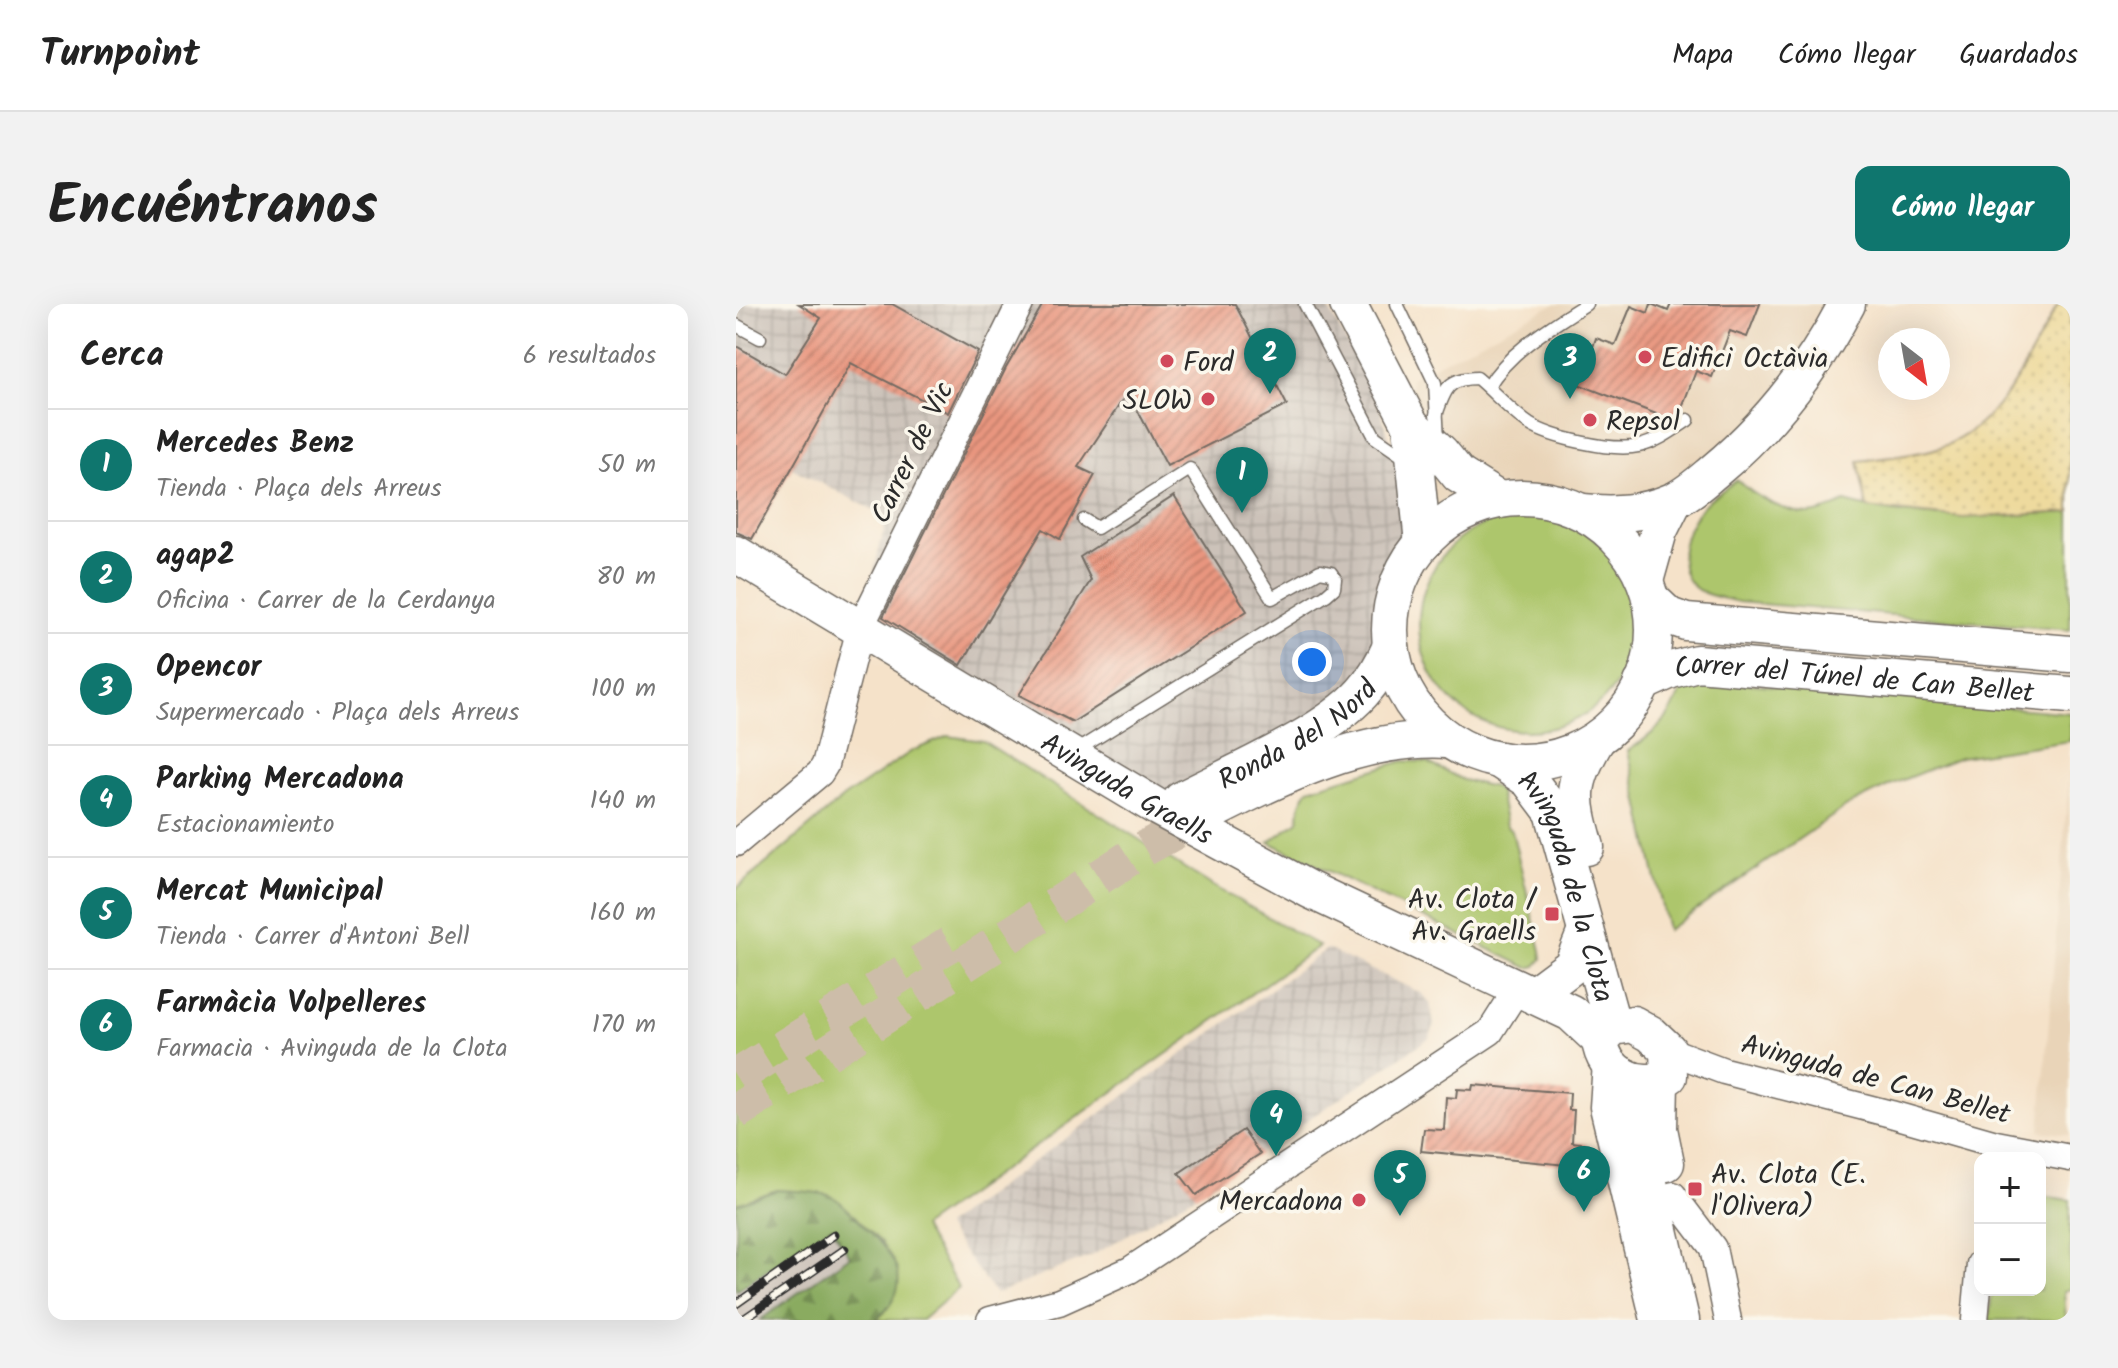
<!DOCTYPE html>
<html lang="es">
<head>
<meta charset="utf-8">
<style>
  :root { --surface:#fff; --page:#f2f2f2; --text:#222; --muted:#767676; --line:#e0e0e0; --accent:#0f766e }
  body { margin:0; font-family:Kalam,sans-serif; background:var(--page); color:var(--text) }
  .controls { position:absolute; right:24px; bottom:24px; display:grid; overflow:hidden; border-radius:16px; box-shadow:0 8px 32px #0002 }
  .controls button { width:72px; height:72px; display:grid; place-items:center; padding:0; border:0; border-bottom:2px solid var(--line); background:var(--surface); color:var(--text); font:40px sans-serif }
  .compass { position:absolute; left:1142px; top:24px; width:72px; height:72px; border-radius:50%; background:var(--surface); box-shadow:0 8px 32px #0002; rotate:149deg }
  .you { position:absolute; left:576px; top:358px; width:28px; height:28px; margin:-20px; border:6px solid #fff; border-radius:50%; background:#1a73e8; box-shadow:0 0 0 12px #1a73e833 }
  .badge { display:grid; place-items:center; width:52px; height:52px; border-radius:50%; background:var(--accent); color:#fff; font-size:26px; font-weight:700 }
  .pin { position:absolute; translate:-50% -66px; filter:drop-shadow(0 2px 4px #0008) }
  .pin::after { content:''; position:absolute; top:42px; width:28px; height:24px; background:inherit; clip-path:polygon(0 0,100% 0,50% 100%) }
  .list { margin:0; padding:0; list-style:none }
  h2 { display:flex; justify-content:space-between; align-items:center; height:104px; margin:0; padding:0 32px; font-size:34px }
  h2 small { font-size:26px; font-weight:400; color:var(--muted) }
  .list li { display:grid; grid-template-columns:52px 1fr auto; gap:24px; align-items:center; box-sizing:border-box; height:112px; padding:0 32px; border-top:2px solid var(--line) }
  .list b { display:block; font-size:30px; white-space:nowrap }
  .list p { margin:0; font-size:26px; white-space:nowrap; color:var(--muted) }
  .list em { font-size:26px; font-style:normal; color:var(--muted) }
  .map { position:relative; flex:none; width:1334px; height:1016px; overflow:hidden; border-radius:16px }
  header { display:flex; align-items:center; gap:48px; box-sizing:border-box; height:112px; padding:0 40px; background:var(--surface); border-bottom:2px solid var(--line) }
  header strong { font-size:38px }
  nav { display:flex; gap:44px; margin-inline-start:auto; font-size:28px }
  .intro { display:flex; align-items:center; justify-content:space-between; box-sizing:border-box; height:192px; padding:0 48px }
  h1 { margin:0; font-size:56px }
  .button { padding:20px 36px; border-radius:16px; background:var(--accent); color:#fff; font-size:28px; font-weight:700 }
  main { display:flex; gap:48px; padding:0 48px }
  aside { flex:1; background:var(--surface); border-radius:16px; box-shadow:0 8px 32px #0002 }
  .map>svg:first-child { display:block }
  .built { fill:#e9d4b8 }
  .industrial { fill:url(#industrial-grid) }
  .railway { fill:#ccc2b9 }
  .green { fill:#adc66c; stroke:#6c784c; stroke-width:2 }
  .forest { fill:url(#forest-firs); stroke:#5a6b46; stroke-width:2 }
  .sand { fill:url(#sand-dots); stroke:#8c8264; stroke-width:2 }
  .building { fill:url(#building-hatch) }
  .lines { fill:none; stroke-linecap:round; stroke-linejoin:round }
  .secondary-tunnel { stroke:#cdbda9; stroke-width:36; stroke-dasharray:36 18; stroke-linecap:butt }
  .lane-casing { stroke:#726b62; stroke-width:15 }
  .street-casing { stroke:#726b62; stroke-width:29 }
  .secondary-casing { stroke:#726b62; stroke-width:39 }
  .lane { stroke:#fff; stroke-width:12 }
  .street { stroke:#fff; stroke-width:26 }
  .secondary { stroke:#fff; stroke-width:36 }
  .rail-casing { stroke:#2b2b2b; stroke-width:9 }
  .rail { stroke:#fbf7ec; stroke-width:6; stroke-dasharray:18; stroke-linecap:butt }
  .poi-dot { fill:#d1495b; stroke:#fbf7ec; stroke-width:3 }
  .labels { text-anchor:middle; stroke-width:7; stroke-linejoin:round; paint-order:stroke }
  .poi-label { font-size:28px; fill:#2b2b2b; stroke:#fbf7ec; text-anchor:start }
  .street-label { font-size:28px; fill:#2b2b2b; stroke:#fbf7ec }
</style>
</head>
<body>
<header>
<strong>Turnpoint</strong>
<nav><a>Mapa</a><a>Cómo llegar</a><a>Guardados</a></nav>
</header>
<div class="intro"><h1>Encuéntranos</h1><a class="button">Cómo llegar</a></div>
<main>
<aside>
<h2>Cerca<small>6 resultados</small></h2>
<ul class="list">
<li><span class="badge">1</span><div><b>Mercedes Benz</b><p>Tienda · Plaça dels Arreus</p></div><em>50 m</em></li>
<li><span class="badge">2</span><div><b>agap2</b><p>Oficina · Carrer de la Cerdanya</p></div><em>80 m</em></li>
<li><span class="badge">3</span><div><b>Opencor</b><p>Supermercado · Plaça dels Arreus</p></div><em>100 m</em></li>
<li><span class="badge">4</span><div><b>Parking Mercadona</b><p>Estacionamiento</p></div><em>140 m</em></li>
<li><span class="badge">5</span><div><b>Mercat Municipal</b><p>Tienda · Carrer d'Antoni Bell</p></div><em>160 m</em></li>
<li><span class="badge">6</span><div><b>Farmàcia Volpelleres</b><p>Farmacia · Avinguda de la Clota</p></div><em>170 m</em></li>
</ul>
</aside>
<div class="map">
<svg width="1334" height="1016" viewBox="0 0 1334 1016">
  <defs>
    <pattern id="industrial-grid" width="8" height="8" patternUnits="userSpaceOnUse" patternTransform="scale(2)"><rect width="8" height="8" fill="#ccc2b9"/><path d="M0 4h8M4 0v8" fill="none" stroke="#afa79f"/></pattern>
    <pattern id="forest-firs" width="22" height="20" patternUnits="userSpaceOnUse" patternTransform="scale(2)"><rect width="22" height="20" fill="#8aab60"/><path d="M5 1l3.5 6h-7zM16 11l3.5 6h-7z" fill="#718b4f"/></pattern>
    <pattern id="sand-dots" width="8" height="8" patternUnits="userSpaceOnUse" patternTransform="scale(2)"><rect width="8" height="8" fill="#eeda9e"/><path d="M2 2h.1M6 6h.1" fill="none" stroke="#cb8" stroke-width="1.8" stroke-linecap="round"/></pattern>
    <pattern id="building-hatch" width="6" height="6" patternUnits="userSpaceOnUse" patternTransform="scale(2)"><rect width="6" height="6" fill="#e9967f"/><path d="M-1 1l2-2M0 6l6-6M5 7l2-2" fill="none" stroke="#bd7b68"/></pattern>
  </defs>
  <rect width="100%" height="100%" fill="#fbf7ec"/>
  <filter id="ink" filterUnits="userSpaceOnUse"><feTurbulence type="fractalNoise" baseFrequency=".0125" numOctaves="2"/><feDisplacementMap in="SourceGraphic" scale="16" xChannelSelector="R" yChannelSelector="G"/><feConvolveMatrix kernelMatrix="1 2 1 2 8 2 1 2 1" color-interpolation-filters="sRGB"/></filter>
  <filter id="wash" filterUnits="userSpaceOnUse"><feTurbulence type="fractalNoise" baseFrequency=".006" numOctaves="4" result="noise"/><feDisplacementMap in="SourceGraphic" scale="32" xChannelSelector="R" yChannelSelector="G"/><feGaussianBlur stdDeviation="1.8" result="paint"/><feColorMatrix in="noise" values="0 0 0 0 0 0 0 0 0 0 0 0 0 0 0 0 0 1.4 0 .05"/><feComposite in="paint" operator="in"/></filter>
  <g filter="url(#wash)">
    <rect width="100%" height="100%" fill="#f5e2c9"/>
    <g class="built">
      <polygon points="818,0 1094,0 1029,110 952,170 898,195 846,208 799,194 763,196 687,239 675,74"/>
      <polygon points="1334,461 1334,831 1304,827"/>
    </g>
    <g class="industrial">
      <polygon points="0,0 590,0 639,90 687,239 670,264 659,287 655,312 655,342 640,372 445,496 124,324 151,213 56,164 7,252 0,248"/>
      <polygon points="591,645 685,689 694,699 698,722 693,734 460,891 355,952 259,990 209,922"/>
    </g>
    <polygon class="railway" points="95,923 114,951 24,1016 0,1016 0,987"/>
    <g class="green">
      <path d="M1001,176C1018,192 1047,208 1072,210C1084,210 1098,203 1109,198C1182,219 1260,212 1334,208V326L1002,298C991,295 977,293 966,288C933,272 947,224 967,202C975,192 991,184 1001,176Z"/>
      <circle cx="791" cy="319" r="108"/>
      <path d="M971,376L1334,409V437L1224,453L1154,481L1111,502L931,626L892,447C904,439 918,429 927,418C948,395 933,385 971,376Z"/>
      <polygon points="212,432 247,437 477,582 583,642 186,923 223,984 186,1016 140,1016 149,1008 146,939 93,891 41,886 0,900 0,585 108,493 176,447"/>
      <polygon points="667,457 691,458 727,476 758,483 763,488 770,522 776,527 805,647 806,655 800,662 792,664 533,538 562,517 565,499 572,485"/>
      <polygon points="1304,892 1334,896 1334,985 1328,987 1330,1016 1253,1016 1256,986 1304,986"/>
    </g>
    <path class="forest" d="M41,886C55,887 86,887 97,893C109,900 119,913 129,923C161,953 180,981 140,1016H24L114,952L95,923L0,987V900Z"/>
    <path class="sand" d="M1322,0H1334V208L1227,214L1131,204L1122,157C1146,154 1171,152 1195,146C1263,129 1291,55 1322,0Z"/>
    <g id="blocks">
      <g class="building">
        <polygon points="63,0 156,0 242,48 212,109 115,59 16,235 0,228 0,42 49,70 85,14"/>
        <polygon points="307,0 499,0 551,101 431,162 392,88 342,163 359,171 324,235 307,225 225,361 147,313 270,64"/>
        <polygon points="915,0 932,7 935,0 1024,0 1011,33 994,27 976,73 960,67 943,111 936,116 826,74 839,39 856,46 860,34 879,41 895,2 912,9"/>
        <polygon points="438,192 511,307 337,418 283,391 355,276 344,253"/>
        <polygon points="737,781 834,789 833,806 838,806 836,838 851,840 851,863 685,847 688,825 708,826 710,793 720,794 721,785 736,786"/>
        <polygon points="507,826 524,850 460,891 443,869"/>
      </g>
    </g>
  </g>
  <g filter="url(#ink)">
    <use href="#blocks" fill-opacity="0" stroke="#726b62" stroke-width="2"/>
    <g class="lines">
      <g class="secondary-tunnel">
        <polyline points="0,773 227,632"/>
        <polyline points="0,808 404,547 472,509"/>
      </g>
      <g class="lane-casing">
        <g id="lane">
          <polyline points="569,0 639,133 671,155"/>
          <polyline points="661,0 699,79 702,136"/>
          <polyline points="0,21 24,34"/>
          <path d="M752,83C773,47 816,22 850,0"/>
          <path d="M700,111C709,85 712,74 741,74C759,89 774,107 793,120C815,134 877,148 903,142C921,138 937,126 952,116"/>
          <polyline points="338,448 590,291 598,284 599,275 595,269 584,267 536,294 454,165 361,224 348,216"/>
        </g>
      </g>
      <g class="street-casing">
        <g id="street">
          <polyline points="0,539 84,469 89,461 124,324 284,0"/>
          <polyline points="932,746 988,767 1155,810 1260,840 1334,854"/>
          <polyline points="870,759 867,803 918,1016"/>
          <polyline points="937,891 977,944 992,1016"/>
          <polyline points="254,1016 323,998 394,966 754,728 782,684"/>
          <polyline points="1239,1016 1244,960"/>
        </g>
      </g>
      <g class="secondary-casing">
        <g id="secondary">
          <polyline points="612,0 675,121 705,149 723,171 763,196"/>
          <polyline points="675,121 687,239"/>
          <circle cx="786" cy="326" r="132"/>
          <path d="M846,208C878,211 907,210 937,197C952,190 965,178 977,168C1034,121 1077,65 1111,0"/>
          <path id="s1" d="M0,250L421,503L574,586L835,709L864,736"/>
          <polyline points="909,277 923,227 938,197"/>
          <polyline points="916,296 933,312 950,318 1334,350"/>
          <path id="s2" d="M906,379L935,366L961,359L1334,391"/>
          <path id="s3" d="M763,456L793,476L817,508L877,723"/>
          <path id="s4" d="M445,496C497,469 588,431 626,389C639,375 647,360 655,342"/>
          <path d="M473,509C545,472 629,431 711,436"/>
          <path d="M850,543C836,494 834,480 861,435"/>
          <polyline points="797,691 836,662 850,627"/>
          <path d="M897,720L915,730L932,746L933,772C904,788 867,770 864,736L877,723Z"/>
          <polyline points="888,772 945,1016"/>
          <polyline points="924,777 923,825 930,859"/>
        </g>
      </g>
      <use href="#lane" class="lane"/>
      <use href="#street" class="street"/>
      <use href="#secondary" class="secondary"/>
      <g class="rail-casing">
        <g id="rail">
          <polyline points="0,1000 98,931"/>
          <polyline points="6,1016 109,945"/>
        </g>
      </g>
      <use href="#rail" class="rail"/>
    </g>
  </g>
  <g class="poi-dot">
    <circle cx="909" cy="53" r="8"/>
    <circle cx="431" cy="57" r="8"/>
    <circle cx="472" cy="95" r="8"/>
    <circle cx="854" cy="116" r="8"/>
    <rect x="808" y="602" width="16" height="16" rx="4"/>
    <rect x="951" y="877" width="16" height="16" rx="4"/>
    <circle cx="623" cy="896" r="8"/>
  </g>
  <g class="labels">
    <g class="poi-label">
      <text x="925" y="63">Edifici Octàvia</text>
      <text x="447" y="67">Ford</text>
      <text x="456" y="105" text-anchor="end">SLOW</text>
      <text x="870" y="126">Repsol</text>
      <text x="800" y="604" text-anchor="end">Av. Clota /<tspan x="800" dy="32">Av. Graells</tspan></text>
      <text x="975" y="879">Av. Clota (E.<tspan x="975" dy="32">l'Olivera)</tspan></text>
      <text x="607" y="906" text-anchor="end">Mercadona</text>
    </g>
    <g class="street-label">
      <text transform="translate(175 148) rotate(-64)" y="10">Carrer de Vic</text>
      <text dy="10" stroke="none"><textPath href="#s2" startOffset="216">Carrer del Túnel de Can Bellet</textPath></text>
      <text dy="10" stroke="none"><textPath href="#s4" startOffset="134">Ronda del Nord</textPath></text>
      <text dy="10" stroke="none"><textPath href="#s1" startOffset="456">Avinguda Graells</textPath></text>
      <text dy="10" stroke="none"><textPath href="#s3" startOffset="150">Avinguda de la Clota</textPath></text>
      <text transform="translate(1140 774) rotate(15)" y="10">Avinguda de Can Bellet</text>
    </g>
  </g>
</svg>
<div class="controls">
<button>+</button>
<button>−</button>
</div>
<svg class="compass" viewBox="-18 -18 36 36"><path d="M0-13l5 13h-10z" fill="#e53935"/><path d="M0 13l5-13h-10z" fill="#767676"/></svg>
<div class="you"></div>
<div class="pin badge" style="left:506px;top:209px">1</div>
<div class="pin badge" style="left:534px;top:90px">2</div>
<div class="pin badge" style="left:834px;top:95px">3</div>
<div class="pin badge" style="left:540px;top:852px">4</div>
<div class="pin badge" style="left:664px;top:912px">5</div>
<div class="pin badge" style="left:848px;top:908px">6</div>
</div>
</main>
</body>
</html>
